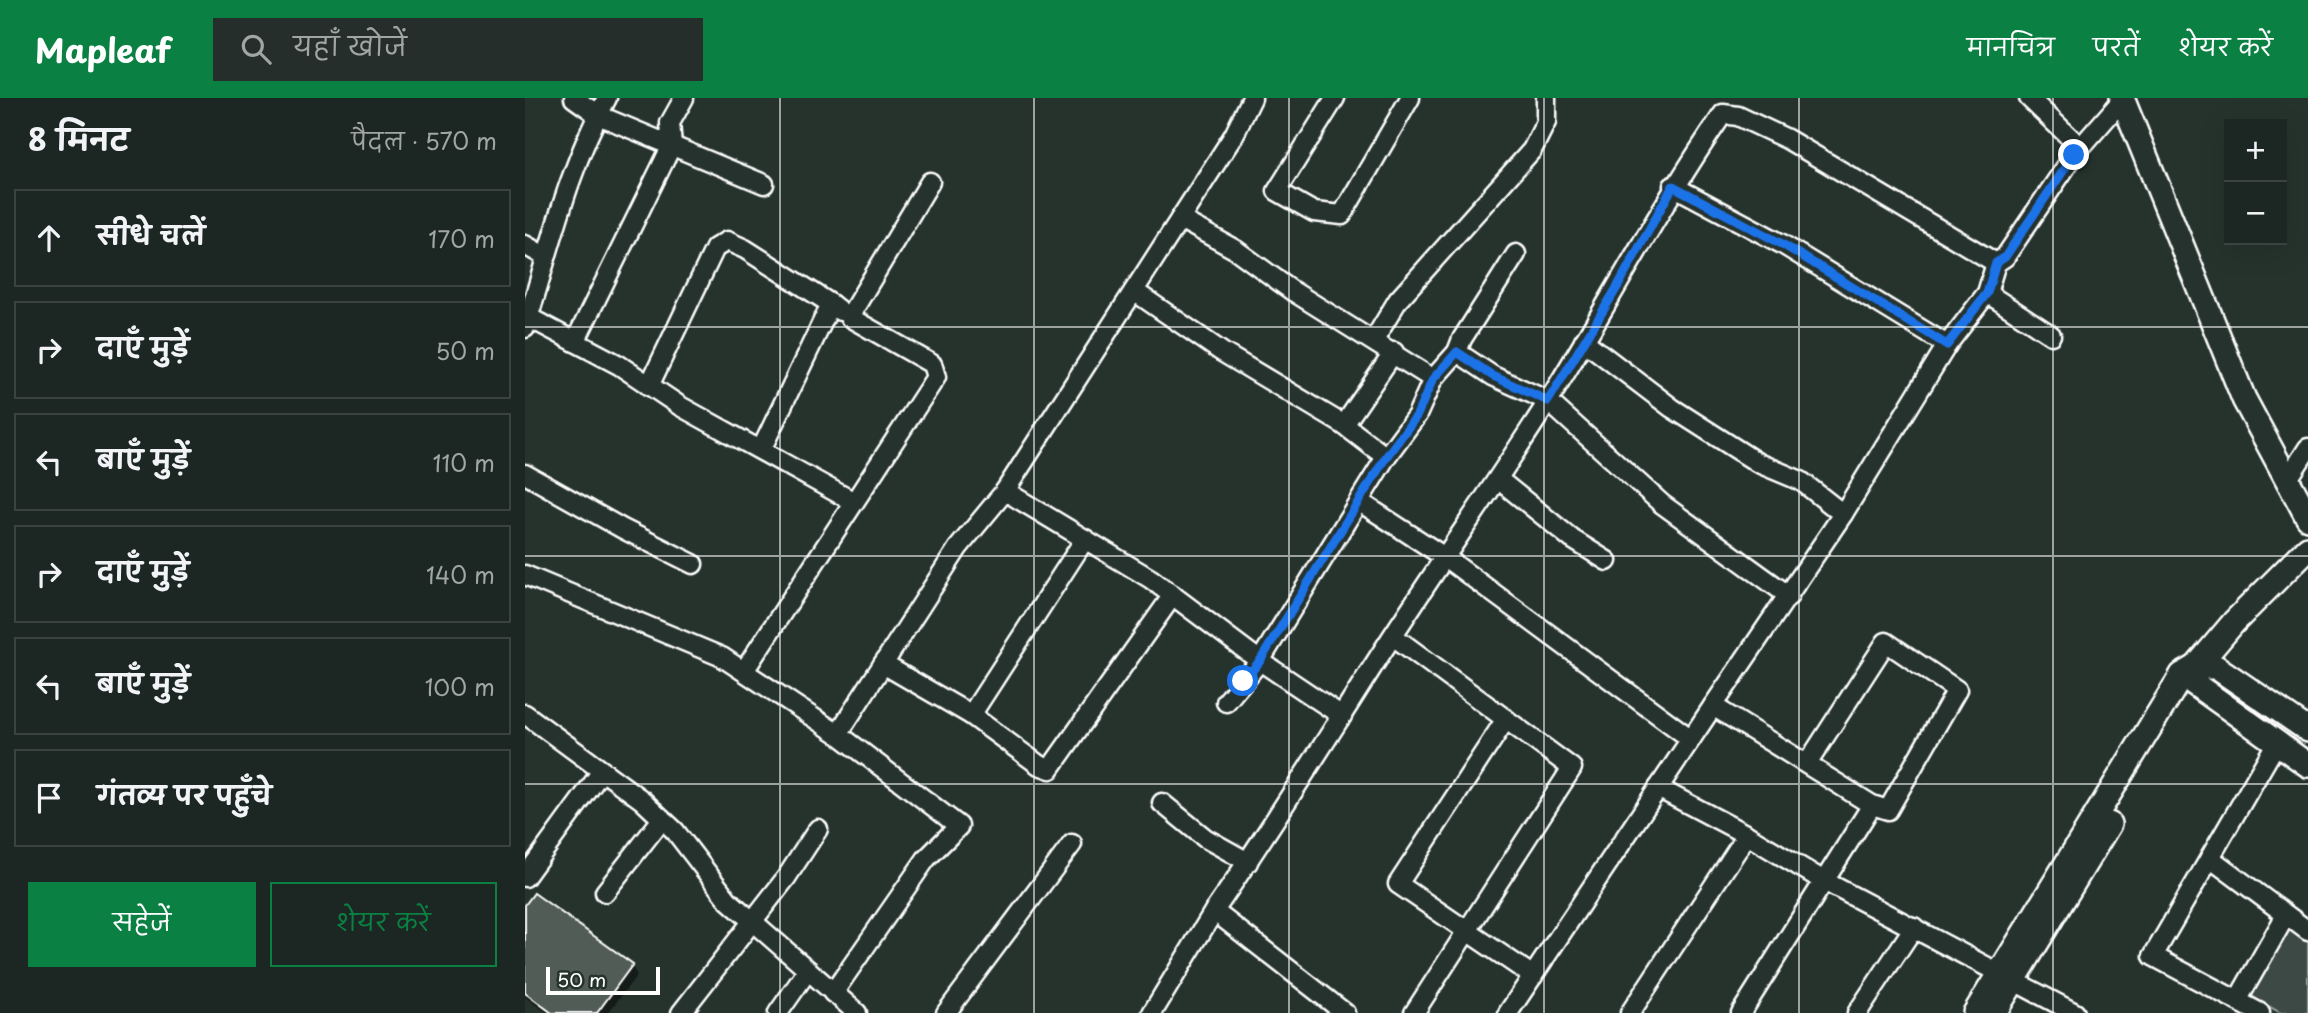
<!DOCTYPE html>
<html lang="hi">
<head>
<meta charset="utf-8">
<style>
  :root { --surface:#1c2622; --page:#252e2a; --text:#f1f3f6; --muted:#a0a5a5; --line:#3a4340; --accent:#0b8043 }
  body { margin:0; font-family:"Playpen Sans","Playpen Sans Deva",sans-serif; background:var(--page); color:var(--text) }
  .controls { position:absolute; right:21px; top:21px; display:grid; overflow:hidden; border-radius:0px; box-shadow:0 7px 28px #0002 }
  .controls button { width:63px; height:63px; display:grid; place-items:center; padding:0; border:0; border-bottom:2px solid var(--line); background:var(--surface); color:var(--text); font:35px sans-serif }
  .scale { position:absolute; left:21px; bottom:18px; width:114px; box-sizing:border-box; padding-left:7px; border:4px solid #fff; border-top:0; font-size:19px; line-height:24px; white-space:nowrap; color:#fff; -webkit-text-stroke:5px #26332d; paint-order:stroke }
  .stop { position:absolute; width:21px; height:21px; margin:-16px; border:5px solid #1a73e8; border-radius:50%; background:#fff }
  .stop.end { background:#1a73e8; border-color:#fff; box-shadow:0 2px 7px #0008 }
  .list { margin:0; padding:0; list-style:none }
  h2 { display:flex; justify-content:space-between; align-items:center; height:91px; margin:0; padding:0 28px; font-size:30px }
  h2 small { font-size:23px; font-weight:400; color:var(--muted) }
  .list li { display:grid; grid-template-columns:46px 1fr auto; gap:21px; align-items:center; box-sizing:border-box; height:98px; margin:0 14px 14px; padding:0 14px; border:2px solid var(--line); border-radius:0px }
  .list b { display:block; font-size:26px; white-space:nowrap }
  .list em { font-size:23px; font-style:normal; color:var(--muted) }
  .actions { display:flex; gap:14px; padding:21px 28px }
  .actions a { flex:1; padding:16px 0; border:2px solid var(--accent); border-radius:0px; text-align:center; font-size:24px; color:var(--accent) }
  .actions .main { background:var(--accent); color:#fff }
  .icon { flex:none; width:38px; height:38px; fill:none; stroke:currentColor; stroke-width:2; stroke-linecap:round; stroke-linejoin:round }
  .map { position:relative; flex:none; width:1783px; height:915px; overflow:hidden }
  header { display:flex; align-items:center; gap:42px; box-sizing:border-box; height:98px; padding:0 35px; background:var(--accent); color:#fff }
  header strong { font-size:33px }
  nav { display:flex; gap:38px; margin-inline-start:auto; font-size:24px }
  .search { width:490px; height:63px; background:var(--page); display:flex; align-items:center; gap:18px; box-sizing:border-box; padding:0 24px; border-radius:0px; color:var(--muted); font-size:26px }
  main { display:flex }
  aside { flex:1; background:var(--surface) }
  .map>svg:first-child { display:block }
  .green { fill:#3e4944; stroke:#9ea4a2; stroke-width:2 }
  .shadow { fill:#0007 }
  .building { fill:#515c57; stroke:#fff; stroke-width:2 }
  .lines { fill:none; stroke-linecap:round; stroke-linejoin:round }
  .minor-casing { stroke:#fff; stroke-width:23 }
  .tertiary-casing { stroke:#fff; stroke-width:28 }
  .minor { stroke:#26332d; stroke-width:18 }
  .tertiary { stroke:#26332d; stroke-width:23 }
  .route { stroke:#1a73e8; stroke-width:9 }
  .grid { fill:none; stroke:#fff; stroke-width:2; stroke-opacity:0.55 }
</style>
</head>
<body>
<header>
<strong>Mapleaf</strong>
<div class="search"><svg class="icon" aria-label="search" viewBox="0 0 24 24"><circle cx="10" cy="10" r="6"/><path d="M15 15l6 6"/></svg>यहाँ खोजें</div>
<nav><a>मानचित्र</a><a>परतें</a><a>शेयर करें</a></nav>
</header>
<main>
<aside>
<h2>8 मिनट<small>पैदल · 570 m</small></h2>
<ul class="list">
<li><svg class="icon" aria-label="ahead" viewBox="0 0 24 24"><path d="M12 20V5M6 11l6-6 6 6"/></svg><div><b>सीधे चलें</b></div><em>170 m</em></li>
<li><svg class="icon" aria-label="right" viewBox="0 0 24 24"><path d="M7 20v-9h11M14 6l5 5-5 5"/></svg><div><b>दाएँ मुड़ें</b></div><em>50 m</em></li>
<li><svg class="icon" aria-label="left" viewBox="0 0 24 24"><path d="M17 20v-9H6M10 6l-5 5 5 5"/></svg><div><b>बाएँ मुड़ें</b></div><em>110 m</em></li>
<li><svg class="icon" aria-label="right" viewBox="0 0 24 24"><path d="M7 20v-9h11M14 6l5 5-5 5"/></svg><div><b>दाएँ मुड़ें</b></div><em>140 m</em></li>
<li><svg class="icon" aria-label="left" viewBox="0 0 24 24"><path d="M17 20v-9H6M10 6l-5 5 5 5"/></svg><div><b>बाएँ मुड़ें</b></div><em>100 m</em></li>
<li><svg class="icon" aria-label="arrive" viewBox="0 0 24 24"><path d="M6 21V4h12l-3 4 3 4H6"/></svg><div><b>गंतव्य पर पहुँचे</b></div></li>
</ul>
<div class="actions"><a class="main">सहेजें</a><a>शेयर करें</a></div>
</aside>
<div class="map">
<svg width="1783" height="915" viewBox="0 0 1783 915">
  <rect width="100%" height="100%" fill="#26332d"/>
  <filter id="ink" filterUnits="userSpaceOnUse"><feTurbulence type="fractalNoise" baseFrequency=".0143" numOctaves="2"/><feDisplacementMap in="SourceGraphic" scale="14" xChannelSelector="R" yChannelSelector="G"/><feConvolveMatrix kernelMatrix="1 2 1 2 8 2 1 2 1" color-interpolation-filters="sRGB"/></filter>
  <g filter="url(#ink)">
    <polygon class="green" points="1766,828 1783,841 1783,915 1756,915 1724,897"/>
    <polygon class="shadow" points="0,810 106,867 112,877 83,915 22,915 0,899"/>
    <polygon class="building" points="9,795 108,866 72,915 27,915 0,895 0,807"/>
    <g class="lines">
      <g class="minor-casing">
        <g id="minor">
          <polyline points="49,0 73,17 239,86"/>
          <polyline points="810,0 752,93 789,114 817,117 885,0"/>
          <polyline points="1504,0 1555,49"/>
          <polyline points="1148,88 1257,146 1422,247"/>
          <polyline points="655,121 711,152 766,192 908,281"/>
          <polyline points="0,147 21,159"/>
          <polyline points="609,193 697,254 819,327 861,359"/>
          <polyline points="1462,195 1526,237"/>
          <polyline points="3,219 94,267 155,308 329,404"/>
          <path d="M0,230C25,152 42,72 82,0"/>
          <polyline points="849,242 873,202 1007,52 1021,24 1021,0"/>
          <polyline points="1059,243 1147,310 1233,365 1276,383 1318,416"/>
          <polyline points="50,244 147,47 145,25 159,0"/>
          <polyline points="932,254 968,278 1023,303 1137,406 1264,498"/>
          <polyline points="124,288 190,150 202,143 220,151 306,206"/>
          <polyline points="819,327 869,254"/>
          <polyline points="236,352 306,206 315,213"/>
          <polyline points="0,376 98,431 168,466"/>
          <polyline points="973,381 1047,441 1082,463"/>
          <polyline points="1763,381 1783,350"/>
          <polyline points="480,393 709,37 727,0"/>
          <polyline points="835,404 921,460 1166,641"/>
          <polyline points="0,477 197,559 313,636 433,450 480,393 626,481 735,563 817,618"/>
          <polyline points="868,538 1047,670 889,915"/>
          <polyline points="358,566 446,617 514,667 525,671 648,497"/>
          <polyline points="219,573 411,279 407,266 324,219 405,84"/>
          <polyline points="701,604 735,563 861,359 892,317 908,281 932,254 937,241 991,156"/>
          <polyline points="1188,608 1318,416 1422,247 1462,195 1471,165 1480,159 1549,57 1598,1"/>
          <polyline points="0,616 117,702 150,733 203,802 332,915"/>
          <polyline points="446,617 560,441"/>
          <polyline points="981,621 873,786 1008,878"/>
          <polyline points="1133,690 1222,737"/>
          <polyline points="637,705 680,740 723,764"/>
          <polyline points="1685,760 1783,833"/>
          <polyline points="0,779 77,673"/>
          <polyline points="80,794 137,721"/>
          <polyline points="308,895 401,761 434,728 313,636"/>
          <polyline points="1712,903 1761,817"/>
          <polyline points="156,915 261,780 293,731"/>
          <polyline points="253,915 283,872"/>
          <polyline points="421,915 547,746"/>
          <polyline points="627,915 689,813"/>
          <path d="M820,915L689,813C745,732 797,648 850,565C906,477 966,393 1022,305C1082,209 1134,109 1198,16L1213,18L1262,41L1471,165"/>
          <polyline points="983,915 1188,608 1347,707 1363,712 1432,592 1361,544 1282,666"/>
          <polyline points="1105,915 1222,737 1299,783 1550,915"/>
          <polyline points="1216,915 1347,707"/>
          <polyline points="1332,915 1389,829"/>
          <polyline points="1735,915 1628,858 1752,644"/>
        </g>
      </g>
      <g class="tertiary-casing">
        <g id="tertiary">
          <polyline points="1597,0 1719,301 1783,420"/>
          <polyline points="1671,569 1691,569 1783,632"/>
          <polyline points="1657,577 1783,667"/>
          <polyline points="1450,915 1657,577 1671,569 1709,524 1783,450"/>
          <polyline points="1469,915 1584,726"/>
        </g>
      </g>
      <use href="#minor" class="minor"/>
      <use href="#tertiary" class="tertiary"/>
    </g>
  </g>
  <g class="lines" filter="url(#ink)">
    <polyline class="route" points="718,583 735,563 861,359 892,317 908,281 932,254 968,278 1023,303 1093,188 1148,88 1257,146 1422,247 1462,195 1471,165 1480,159 1549,57"/>
  </g>
  <path class="grid" d="M255,0V915M509,0V915M764,0V915M1019,0V915M1274,0V915M1528,0V915M0,229H1783M0,458H1783M0,686H1783"/>
</svg>
<div class="controls">
<button>+</button>
<button>−</button>
</div>
<div class="scale">50 m</div>
<div class="stop" style="left:718px;top:583px"></div>
<div class="stop end" style="left:1549px;top:57px"></div>
</div>
</main>
</body>
</html>
